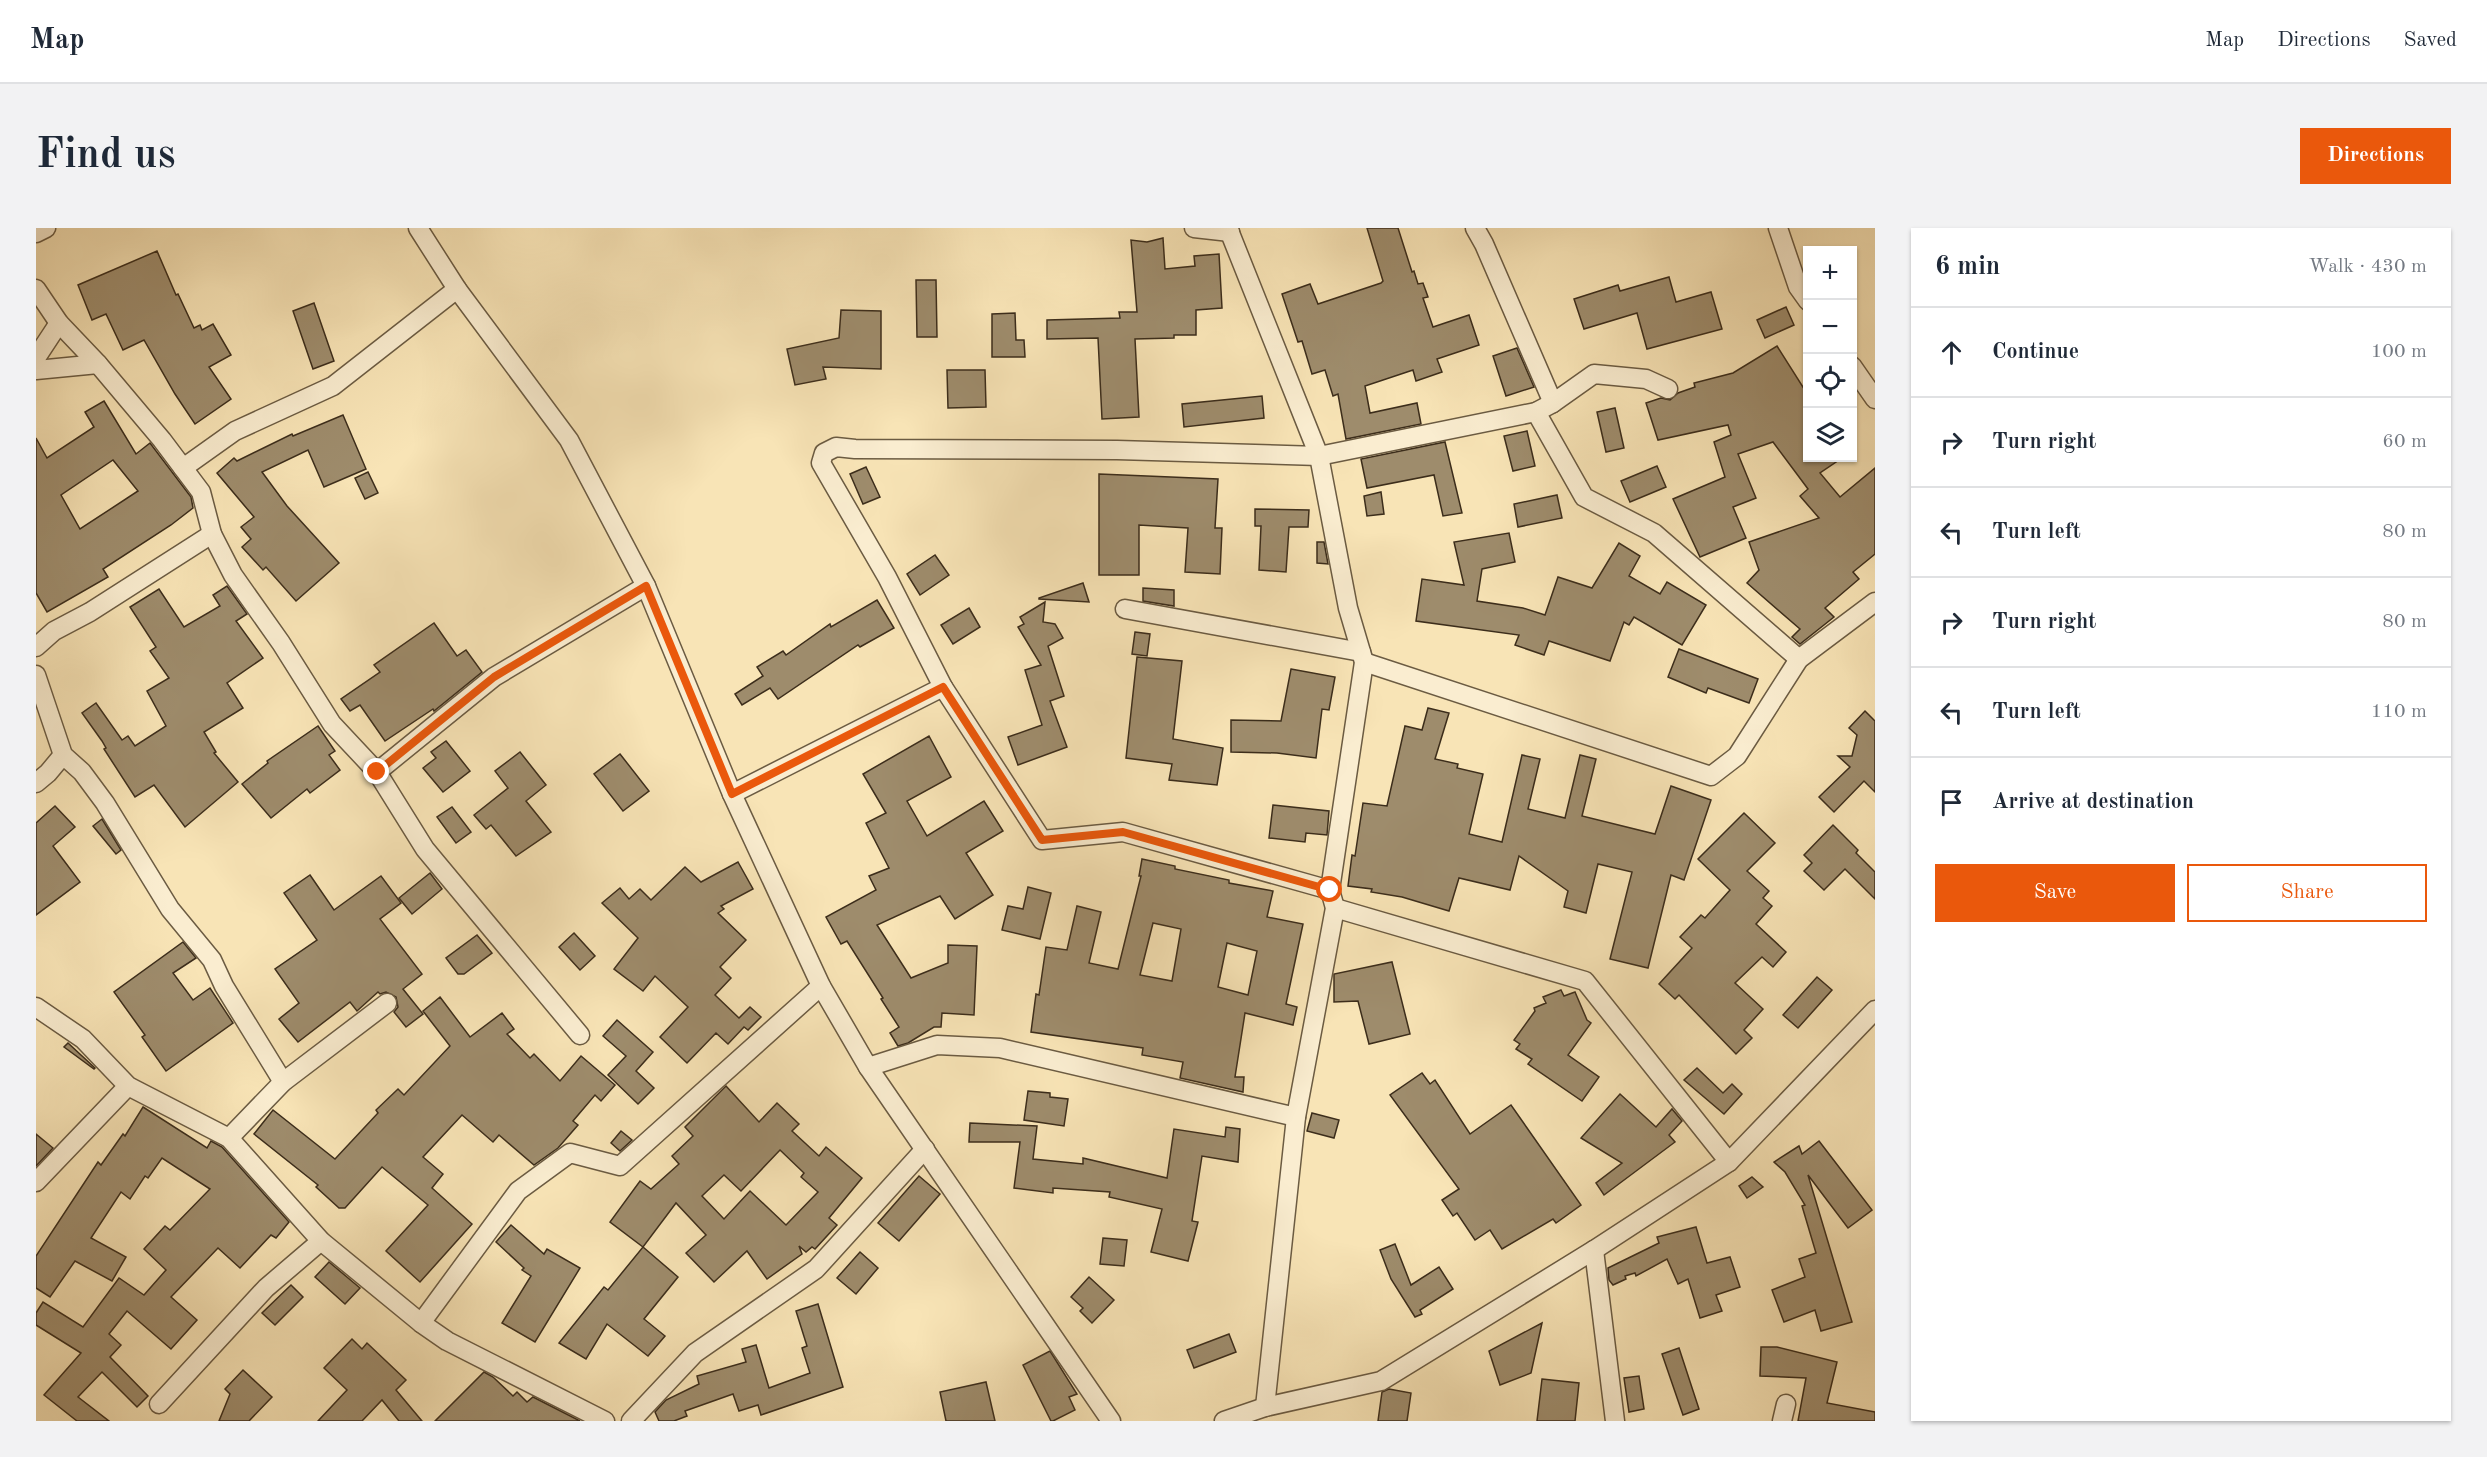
<!DOCTYPE html>
<html lang="en">
<head>
<meta charset="utf-8">
<style>
  :root { --surface:#fff; --page:#f2f2f3; --text:#1f2937; --muted:#747a83; --line:#e0e1e3; --accent:#ea580c }
  body { margin:0; font-family:"Old Standard TT",serif; background:var(--page); color:var(--text) }
  .controls { position:absolute; right:18px; top:18px; display:grid; overflow:hidden; border-radius:0px; box-shadow:0 2px 4px #0004 }
  .controls button { width:54px; height:54px; display:grid; place-items:center; padding:0; border:0; border-bottom:2px solid var(--line); background:var(--surface); color:var(--text); font:30px sans-serif }
  .stop { position:absolute; width:18px; height:18px; margin:-14px; border:4px solid #ea580c; border-radius:50%; background:#fff }
  .stop.end { background:#ea580c; border-color:#fff; box-shadow:0 2px 6px #0008 }
  .list { margin:0; padding:0; list-style:none }
  h2 { display:flex; justify-content:space-between; align-items:center; height:78px; margin:0; padding:0 24px; font-size:26px }
  h2 small { font-size:20px; font-weight:400; color:var(--muted) }
  .list li { display:grid; grid-template-columns:39px 1fr auto; gap:18px; align-items:center; box-sizing:border-box; height:90px; padding:0 24px; border-top:2px solid var(--line) }
  .list b { display:block; font-size:22px; white-space:nowrap }
  .list em { font-size:20px; font-style:normal; color:var(--muted) }
  .actions { display:flex; gap:12px; padding:18px 24px }
  .actions a { flex:1; padding:14px 0; border:2px solid var(--accent); border-radius:0px; text-align:center; font-size:21px; color:var(--accent) }
  .actions .main { background:var(--accent); color:#fff }
  .icon { flex:none; width:33px; height:33px; fill:none; stroke:currentColor; stroke-width:2; stroke-linecap:round; stroke-linejoin:round }
  .map { position:relative; flex:none; width:1839px; height:1193px; overflow:hidden; border-radius:0px }
  header { display:flex; align-items:center; gap:36px; box-sizing:border-box; height:84px; padding:0 30px; background:var(--surface); border-bottom:2px solid var(--line) }
  header strong { font-size:28px }
  nav { display:flex; gap:33px; margin-inline-start:auto; font-size:21px }
  .intro { display:flex; align-items:center; justify-content:space-between; box-sizing:border-box; height:144px; padding:0 36px }
  h1 { margin:0; font-size:42px }
  .button { padding:15px 27px; border-radius:0px; background:var(--accent); color:#fff; font-size:21px; font-weight:700 }
  main { display:flex; gap:36px; padding:0 36px }
  aside { flex:1; background:var(--surface); border-radius:0px; box-shadow:0 2px 4px #0004 }
  .map>svg:first-child { display:block }
  .building { fill:#9e8c6c; stroke:#3c2d1b; stroke-width:1.5; fill-rule:evenodd }
  .lines { fill:none; stroke-linecap:round; stroke-linejoin:round }
  .minor-casing { stroke:#6b5b42; stroke-width:21 }
  .minor { stroke:#faedd0; stroke-width:18 }
  .route { stroke:#ea580c; stroke-width:8 }
</style>
</head>
<body>
<header>
<strong>Map</strong>
<nav><a>Map</a><a>Directions</a><a>Saved</a></nav>
</header>
<div class="intro"><h1>Find us</h1><a class="button">Directions</a></div>
<main>
<div class="map">
<svg width="1839" height="1193" viewBox="0 0 1839 1193">
  <rect width="100%" height="100%" fill="#f8e4b6"/>
  <filter id="stains"><feTurbulence type="fractalNoise" baseFrequency=".00333" numOctaves="4"/><feColorMatrix values="0 0 0 0 .2 0 0 0 0 .09 0 0 0 0 .02 0 0 0 .5 -.17"/></filter>
  <radialGradient id="worn" r=".72"><stop offset=".6" stop-color="#630" stop-opacity="0"/><stop offset="1" stop-color="#630" stop-opacity=".3"/></radialGradient>
  <g class="building">
    <polygon points="1331,0 1362,0 1376,44 1378,43 1382,56 1387,55 1392,69 1387,70 1397,99 1433,87 1443,117 1401,131 1406,144 1380,153 1377,142 1329,158 1334,185 1381,175 1385,196 1310,211 1302,166 1297,168 1289,142 1276,146 1266,113 1262,114 1246,66 1274,56 1282,76 1345,55 1347,53"/>
    <polygon points="1127,10 1129,41 1159,38 1158,28 1183,26 1186,80 1160,82 1160,107 1138,107 1138,110 1099,111 1103,189 1066,191 1062,110 1011,111 1011,92 1084,90 1083,84 1101,84 1095,12 1111,14"/>
    <polygon points="121,23 140,67 142,66 158,100 164,97 166,102 177,96 195,127 173,139 195,171 159,196 139,166 108,112 87,122 70,86 56,92 42,57"/>
    <polygon points="1633,49 1640,74 1675,64 1686,101 1611,121 1601,85 1548,101 1538,71 1582,57 1584,63"/>
    <polygon points="880,52 900,52 901,109 881,109"/>
    <polygon points="278,75 298,133 277,141 257,83"/>
    <polygon points="1750,79 1758,97 1729,110 1721,92"/>
    <polygon points="805,82 845,83 845,141 787,139 790,151 759,157 751,121 803,110"/>
    <polygon points="979,85 980,112 988,112 989,129 956,129 956,86"/>
    <polygon points="1741,118 1772,167 1772,230 1806,230 1784,245 1804,269 1839,240 1839,326 1817,344 1823,351 1789,380 1798,389 1764,416 1756,409 1764,401 1711,355 1723,342 1713,314 1783,290 1764,268 1772,261 1737,214 1702,226 1720,270 1697,279 1710,310 1664,329 1637,271 1689,249 1678,214 1695,207 1692,197 1622,212 1610,175 1625,170 1634,172 1642,165 1659,159 1658,155 1697,145"/>
    <polygon points="1481,120 1498,159 1470,168 1457,128"/>
    <polygon points="911,142 949,142 950,179 912,180"/>
    <polygon points="1226,168 1228,190 1148,199 1146,176"/>
    <path d="M68,173L100,226L114,215L155,269L157,280L135,297L67,341L72,349L11,384L0,365V210L11,230L58,199L49,184ZM77,232L102,263L44,301L25,267Z"/>
    <polygon points="1579,180 1588,220 1570,224 1561,184"/>
    <polygon points="307,187 330,241 288,259 272,222 226,244 251,278 303,335 260,373 230,339 227,342 206,319 215,311 205,299 218,289 181,245 198,230 201,233 256,206 257,208"/>
    <polygon points="1491,203 1499,238 1477,243 1468,208"/>
    <polygon points="1409,214 1426,285 1407,288 1398,247 1331,260 1325,231"/>
    <polygon points="1621,238 1630,259 1594,274 1585,253"/>
    <polygon points="830,239 844,269 827,276 814,246"/>
    <polygon points="332,244 342,265 329,271 319,250"/>
    <polygon points="1063,246 1182,251 1179,300 1186,300 1184,346 1149,344 1152,300 1103,297 1103,347 1063,347"/>
    <polygon points="1345,264 1348,286 1331,288 1328,268"/>
    <polygon points="1521,267 1526,290 1482,299 1478,276"/>
    <polygon points="1219,281 1273,282 1272,299 1253,299 1250,344 1223,342 1225,298 1219,298"/>
    <polygon points="1473,305 1479,334 1446,341 1441,373 1487,380 1509,387 1522,349 1556,360 1583,315 1604,328 1593,348 1624,366 1631,354 1670,377 1646,417 1598,389 1593,397 1588,394 1574,433 1513,413 1508,427 1479,417 1483,407 1380,393 1386,351 1428,357 1418,314"/>
    <polygon points="1281,314 1288,314 1292,336 1281,335"/>
    <polygon points="899,327 913,347 884,367 871,346"/>
    <polygon points="1047,355 1053,374 1003,371 1003,370"/>
    <polygon points="191,358 211,386 200,393 227,430 191,455 207,480 168,504 180,524 178,525 202,554 149,599 118,557 99,569 68,521 70,520 66,513 46,485 60,475 86,512 92,508 99,518 130,498 111,463 133,450 114,423 120,419 94,379 123,361 148,399 184,378 177,367"/>
    <polygon points="1107,360 1138,362 1138,378 1107,373"/>
    <polygon points="841,372 858,400 824,419 822,417 742,471 734,460 706,477 699,466 727,448 721,439 747,423 750,427 794,396 795,399"/>
    <polygon points="1009,374 1007,394 1019,396 1027,410 1012,418 1028,468 1014,473 1031,519 982,537 972,509 1006,497 989,442 1005,437 982,399 988,396 984,389"/>
    <polygon points="933,380 944,399 917,416 905,397"/>
    <polygon points="398,395 421,428 430,422 446,444 398,483 397,481 349,513 324,477 314,483 305,471 344,444 338,437"/>
    <polygon points="1099,404 1114,406 1111,428 1096,426"/>
    <polygon points="1643,421 1722,451 1713,475 1672,460 1670,465 1632,449"/>
    <polygon points="1101,429 1146,433 1137,511 1187,520 1181,557 1133,552 1136,536 1090,530"/>
    <polygon points="1255,441 1299,449 1293,482 1286,481 1280,530 1241,525 1195,524 1195,492 1245,493"/>
    <polygon points="1392,480 1413,485 1399,531 1422,536 1421,540 1447,546 1433,606 1466,614 1486,527 1504,531 1492,581 1529,590 1544,527 1560,531 1546,588 1619,606 1635,558 1675,572 1648,652 1635,647 1612,740 1574,731 1596,644 1562,636 1550,685 1528,679 1532,663 1483,628 1474,662 1423,650 1413,683 1366,669 1335,664 1336,661 1312,658 1316,627 1319,628 1327,575 1351,578 1369,498 1386,502"/>
    <polygon points="1829,483 1839,493 1839,564 1828,553 1798,584 1783,569 1814,539 1802,528 1816,528 1821,507 1813,500"/>
    <polygon points="282,498 299,523 293,527 304,542 274,565 271,561 235,590 206,556 232,535 231,533"/>
    <polygon points="893,508 915,549 871,573 891,608 948,573 967,603 930,625 957,667 919,691 904,668 841,697 875,750 912,735 912,717 941,718 938,787 906,785 905,799 898,799 872,815 862,818 854,805 863,799 845,771 847,770 811,713 805,716 790,689 840,662 833,648 853,640 830,595 850,585 827,546"/>
    <polygon points="410,513 434,543 407,564 387,540 400,530 395,524"/>
    <polygon points="484,524 510,557 490,573 515,604 480,628 455,597 450,601 438,587 472,560 459,543"/>
    <polygon points="584,526 613,563 587,583 558,546"/>
    <polygon points="1237,577 1293,583 1291,607 1270,605 1269,614 1233,610"/>
    <polygon points="19,578 39,599 17,618 44,654 0,687 0,595"/>
    <polygon points="416,579 435,604 420,615 401,589"/>
    <polygon points="1708,585 1739,615 1711,643 1733,663 1727,670 1736,678 1720,696 1750,724 1737,739 1726,729 1699,755 1727,781 1708,802 1716,810 1700,826 1643,767 1639,771 1623,756 1656,720 1644,709 1665,687 1669,690 1694,662 1662,631"/>
    <polygon points="66,591 85,622 80,626 57,598"/>
    <polygon points="1797,597 1822,622 1820,625 1839,644 1839,671 1809,641 1788,662 1768,643 1776,635 1768,627"/>
    <path d="M1106,631L1139,638V641L1193,652V655L1237,663L1231,689L1267,696L1250,776L1261,779L1257,797L1209,785L1199,849H1208L1207,864L1144,850L1147,834L1106,827L1107,820L995,804L1000,766L1003,767L1010,719L1031,722L1041,678L1065,684L1053,735L1082,741L1105,648H1103ZM1117,695L1145,701L1136,753L1104,747ZM1191,715L1221,723L1212,767L1182,759Z"/>
    <polygon points="702,634 717,661 685,678 688,681 682,685 710,712 684,739 695,750 679,767 703,790 714,779 725,789 712,802 708,799 692,816 680,805 651,835 624,809 652,779 619,748 607,763 578,741 602,710 566,675 584,660 593,671 604,661 615,672 649,639 665,654"/>
    <polygon points="394,645 406,661 376,686 363,670"/>
    <polygon points="274,647 298,682 345,648 365,675 344,691 386,746 367,761 387,786 370,799 358,784 362,779 360,769 350,764 344,766 342,764 321,783 314,774 262,814 243,791 263,775 239,741 281,712 248,665"/>
    <polygon points="992,659 1015,665 1004,711 966,702 972,678 987,681"/>
    <polygon points="538,705 559,728 544,742 523,719"/>
    <polygon points="441,707 456,725 428,746 422,746 410,730"/>
    <polygon points="147,714 160,730 137,745 157,772 174,760 197,795 130,843 106,809 109,807 78,764"/>
    <polygon points="1356,734 1374,806 1333,816 1322,773 1298,774 1298,746"/>
    <polygon points="1781,749 1796,762 1762,800 1747,787"/>
    <polygon points="1525,762 1528,768 1539,764 1551,792 1555,795 1532,827 1563,849 1546,873 1492,836 1496,831 1480,821 1484,816 1478,812 1499,783 1498,780 1510,775 1507,769"/>
    <polygon points="404,769 434,809 466,785 478,801 471,806 494,830 498,826 524,853 545,828 579,857 565,873 559,867 537,893 542,897 522,920 498,937 463,907 457,914 426,887 387,929 407,946 396,960 436,996 384,1054 350,1023 392,977 346,939 309,980 303,980 280,959 282,957 218,906 237,882 299,931 342,885 340,882 362,861 368,867 414,818 387,783"/>
    <polygon points="581,792 617,824 600,843 618,860 602,876 572,847 590,828 567,808"/>
    <polygon points="32,815 59,840 58,841 28,819"/>
    <polygon points="1661,840 1687,865 1696,856 1706,866 1688,886 1648,852"/>
    <polygon points="1386,845 1394,856 1399,852 1434,906 1475,877 1545,977 1520,995 1517,991 1466,1021 1454,1002 1439,1012 1421,985 1417,988 1406,972 1423,961 1354,867"/>
    <path d="M690,858L723,894L741,875L763,896L756,903L783,928L790,919L826,950L793,990L801,997L779,1021L776,1019L770,1024L763,1018L766,1026L731,1051L711,1023L678,1054L650,1025L670,1007L640,975L607,1019L574,994L604,953L615,961L643,936L636,928L657,908L649,899ZM744,922L768,945L765,949L782,964L750,997L714,963L688,991L666,968L688,947L705,963Z"/>
    <polygon points="992,863 1014,865 1014,869 1032,871 1028,898 988,892"/>
    <polygon points="1584,866 1620,899 1636,881 1646,893 1633,907 1639,914 1568,967 1560,955 1586,935 1545,910"/>
    <polygon points="107,879 171,920 175,913 186,919 253,994 240,1010 235,1007 204,1040 182,1020 135,1069 161,1092 135,1121 91,1083 73,1106 85,1117 74,1129 112,1168 101,1179 66,1144 42,1169 73,1193 41,1193 8,1167 45,1125 0,1097 0,1085 7,1074 47,1099 83,1050 108,1067 130,1042 108,1021 129,998 134,1002 174,961 126,930 112,950 109,948 94,971 85,964 55,1010 90,1029 76,1053 39,1033 14,1069 0,1060 0,1028 62,934 65,937 87,906 89,908"/>
    <polygon points="1276,885 1303,892 1298,910 1271,903"/>
    <polygon points="934,895 1001,898 997,931 1047,936 1047,930 1131,950 1138,901 1189,909 1190,899 1204,901 1202,934 1166,928 1156,993 1162,994 1152,1033 1115,1024 1126,981 1073,969 1074,964 1017,960 1017,965 978,960 984,914 933,914"/>
    <polygon points="585,903 596,912 584,923 575,915"/>
    <polygon points="0,906 17,920 0,938"/>
    <polygon points="1783,913 1836,982 1812,1000 1772,947 1816,1094 1785,1103 1779,1082 1748,1094 1736,1062 1769,1049 1763,1031 1780,1025 1766,978 1769,977 1749,944 1738,934 1763,918 1766,926"/>
    <polygon points="883,948 904,966 863,1013 842,995"/>
    <polygon points="1716,949 1727,959 1711,970 1703,958"/>
    <polygon points="475,997 508,1026 511,1021 544,1040 499,1114 466,1095 495,1048 486,1042 488,1040 460,1014"/>
    <polygon points="1660,999 1671,1035 1694,1029 1704,1059 1680,1067 1686,1083 1664,1090 1652,1051 1642,1056 1631,1031 1600,1048 1599,1045 1589,1048 1590,1051 1577,1057 1573,1052 1572,1040 1623,1015 1621,1009"/>
    <polygon points="1067,1010 1091,1012 1088,1038 1064,1036"/>
    <polygon points="1359,1016 1375,1057 1403,1039 1417,1061 1384,1082 1386,1086 1379,1089 1355,1051 1344,1022"/>
    <polygon points="607,1019 642,1049 608,1091 629,1108 612,1128 571,1096 550,1131 523,1115 568,1059 572,1062"/>
    <polygon points="824,1024 842,1040 820,1066 801,1050"/>
    <polygon points="293,1034 324,1060 309,1076 279,1049"/>
    <polygon points="1053,1049 1078,1072 1056,1095 1044,1083 1047,1080 1035,1069"/>
    <polygon points="255,1057 267,1069 239,1097 226,1085"/>
    <polygon points="782,1076 807,1159 725,1187 722,1177 703,1183 697,1166 649,1183 651,1188 638,1193 623,1193 619,1184 630,1172 663,1156 661,1148 710,1134 706,1121 720,1117 733,1160 774,1145 766,1120 771,1118 760,1083"/>
    <polygon points="1506,1095 1495,1145 1464,1157 1453,1123"/>
    <polygon points="1193,1106 1200,1124 1158,1140 1151,1122"/>
    <polygon points="316,1111 326,1121 331,1115 370,1152 360,1162 386,1193 363,1193 346,1172 326,1193 282,1193 311,1162 288,1140"/>
    <polygon points="1725,1119 1741,1119 1801,1134 1791,1175 1839,1184 1839,1193 1762,1193 1770,1150 1724,1148"/>
    <polygon points="1643,1120 1663,1181 1647,1187 1626,1126"/>
    <polygon points="1014,1123 1041,1166 1033,1169 1039,1182 1017,1193 1015,1193 987,1137"/>
    <polygon points="207,1142 236,1169 213,1193 183,1193 194,1166 189,1161"/>
    <polygon points="448,1144 457,1149 477,1168 481,1164 491,1174 497,1169 544,1193 399,1193"/>
    <polygon points="1603,1148 1608,1181 1593,1184 1588,1150"/>
    <polygon points="1506,1151 1543,1155 1539,1193 1501,1193"/>
    <polygon points="950,1154 959,1193 910,1193 904,1164"/>
    <polygon points="1353,1161 1375,1165 1371,1193 1342,1193 1346,1164"/>
  </g>
  <g class="lines">
    <g class="minor-casing">
      <g id="minor">
        <polyline points="382,0 421,61 533,212 610,358 696,566 785,758 832,839 1075,1193"/>
        <polyline points="1158,0 1194,4"/>
        <polyline points="1192,0 1283,228 1312,380 1328,434 1294,662 1299,680 1260,889 1229,1179"/>
        <polyline points="1439,0 1448,16 1517,175"/>
        <polyline points="1742,0 1762,59 1772,73"/>
        <polyline points="0,5 10,0"/>
        <polyline points="0,61 23,95 62,136 126,212 165,264 176,306 197,347 245,415 296,496 341,544 389,621 544,807"/>
        <polyline points="0,130 23,95"/>
        <polyline points="1816,138 1839,171"/>
        <polyline points="0,142 62,136"/>
        <polyline points="1500,184 1548,269 1618,305 1763,431"/>
        <polyline points="147,240 199,203 297,158 421,61"/>
        <polyline points="1089,381 1325,424"/>
        <polyline points="0,419 18,403 54,384 176,306"/>
        <polyline points="1328,434 1675,548 1701,528 1763,431 1839,374"/>
        <polyline points="0,447 27,527 46,544 69,575 134,681 176,732 188,758 247,854"/>
        <polyline points="341,544 458,449 610,358"/>
        <polyline points="0,555 12,545 27,527"/>
        <polyline points="696,566 907,459"/>
        <polyline points="1294,662 1087,604 1006,612 907,459 851,349 785,235 788,225 800,219 819,221 1081,222 1283,228 1500,184 1517,175 1558,146 1610,151 1632,161"/>
        <polyline points="1299,680 1549,753 1693,934"/>
        <polyline points="0,779 47,811 92,858 193,910 285,1013 385,1095 411,1113 569,1193"/>
        <polyline points="832,839 901,817 964,820 1260,889"/>
        <polyline points="193,910 247,854 351,775"/>
        <polyline points="0,954 92,858"/>
        <polyline points="1558,1022 1579,1193"/>
        <polyline points="385,1095 482,963 534,925 584,938 785,758"/>
        <polyline points="123,1176 230,1060 285,1013"/>
        <polyline points="595,1193 659,1125 780,1041 889,921"/>
        <polyline points="1188,1193 1229,1179 1345,1153 1558,1022 1693,934 1839,782"/>
        <polyline points="1746,1193 1750,1176"/>
      </g>
    </g>
    <use href="#minor" class="minor"/>
  </g>
  <g class="lines">
    <polyline class="route" points="341,544 458,449 610,358 696,566 907,459 1006,612 1087,604 1294,662"/>
  </g>
  <rect width="100%" height="100%" filter="url(#stains)"/>
  <rect width="100%" height="100%" fill="url(#worn)"/>
</svg>
<div class="controls">
<button>+</button>
<button>−</button>
<button><svg class="icon" aria-label="locate" viewBox="0 0 24 24"><circle cx="12" cy="12" r="6"/><path d="M12 2v4M12 18v4M2 12h4M18 12h4"/></svg></button>
<button><svg class="icon" aria-label="layers" viewBox="0 0 24 24"><path d="M12 4l9 5-9 5-9-5zM3 14l9 5 9-5"/></svg></button>
</div>
<div class="stop" style="left:1294px;top:662px"></div>
<div class="stop end" style="left:341px;top:544px"></div>
</div>
<aside>
<h2>6 min<small>Walk · 430 m</small></h2>
<ul class="list">
<li><svg class="icon" aria-label="ahead" viewBox="0 0 24 24"><path d="M12 20V5M6 11l6-6 6 6"/></svg><div><b>Continue</b></div><em>100 m</em></li>
<li><svg class="icon" aria-label="right" viewBox="0 0 24 24"><path d="M7 20v-9h11M14 6l5 5-5 5"/></svg><div><b>Turn right</b></div><em>60 m</em></li>
<li><svg class="icon" aria-label="left" viewBox="0 0 24 24"><path d="M17 20v-9H6M10 6l-5 5 5 5"/></svg><div><b>Turn left</b></div><em>80 m</em></li>
<li><svg class="icon" aria-label="right" viewBox="0 0 24 24"><path d="M7 20v-9h11M14 6l5 5-5 5"/></svg><div><b>Turn right</b></div><em>80 m</em></li>
<li><svg class="icon" aria-label="left" viewBox="0 0 24 24"><path d="M17 20v-9H6M10 6l-5 5 5 5"/></svg><div><b>Turn left</b></div><em>110 m</em></li>
<li><svg class="icon" aria-label="arrive" viewBox="0 0 24 24"><path d="M6 21V4h12l-3 4 3 4H6"/></svg><div><b>Arrive at destination</b></div></li>
</ul>
<div class="actions"><a class="main">Save</a><a>Share</a></div>
</aside>
</main>
</body>
</html>
